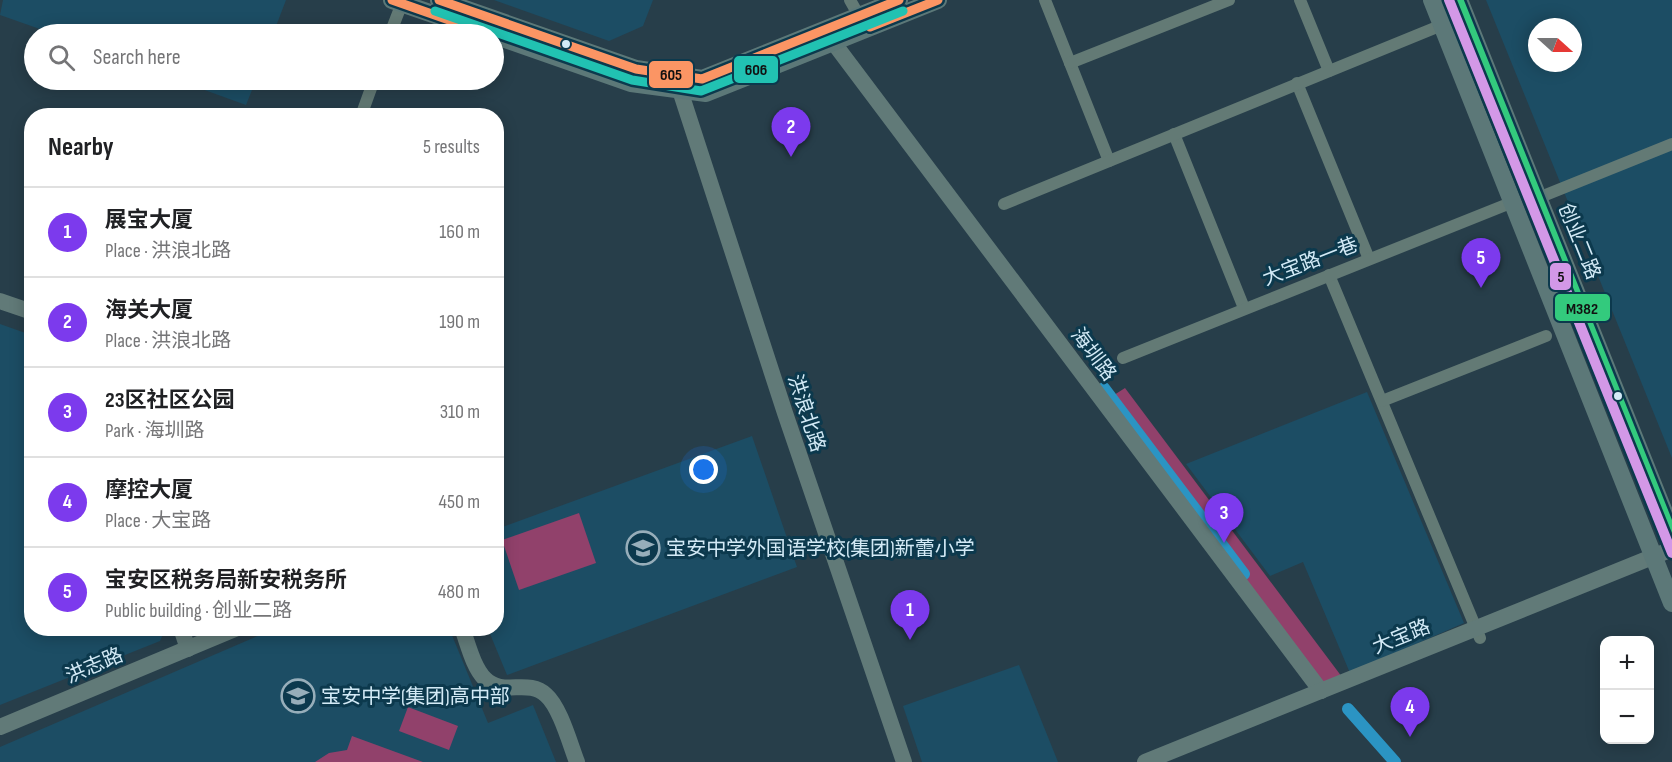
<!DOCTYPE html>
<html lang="en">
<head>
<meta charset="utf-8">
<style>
  :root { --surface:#fff; --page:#f2f2f2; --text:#202124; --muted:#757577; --line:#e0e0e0; --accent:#7c3aed }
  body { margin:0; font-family:"Sofia Sans Condensed","Noto Sans SC",sans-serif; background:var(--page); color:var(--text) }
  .controls { position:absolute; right:18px; bottom:18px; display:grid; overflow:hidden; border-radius:12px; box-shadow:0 3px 15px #0003 }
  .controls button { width:54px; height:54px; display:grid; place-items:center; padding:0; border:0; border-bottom:2px solid var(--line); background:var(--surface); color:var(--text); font:30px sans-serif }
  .compass { position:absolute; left:1528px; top:18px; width:54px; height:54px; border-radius:50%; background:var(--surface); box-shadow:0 3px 15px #0003; rotate:111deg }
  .you { position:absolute; left:704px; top:470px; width:21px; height:21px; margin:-15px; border:4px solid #fff; border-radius:50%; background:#1a73e8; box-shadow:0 0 0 9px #1a73e833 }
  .badge { display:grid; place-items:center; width:39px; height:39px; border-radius:50%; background:var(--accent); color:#fff; font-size:20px; font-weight:700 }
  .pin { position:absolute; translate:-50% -50px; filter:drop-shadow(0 2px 3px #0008) }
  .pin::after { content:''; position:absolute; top:32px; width:21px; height:18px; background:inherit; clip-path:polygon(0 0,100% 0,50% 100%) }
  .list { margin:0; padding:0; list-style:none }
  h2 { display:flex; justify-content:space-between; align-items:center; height:78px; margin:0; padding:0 24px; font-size:26px }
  h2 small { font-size:20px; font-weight:400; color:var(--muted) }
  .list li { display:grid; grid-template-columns:39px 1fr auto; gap:18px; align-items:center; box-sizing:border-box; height:90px; padding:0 24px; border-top:2px solid var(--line) }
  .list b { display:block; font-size:22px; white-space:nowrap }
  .list p { margin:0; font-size:20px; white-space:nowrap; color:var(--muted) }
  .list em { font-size:20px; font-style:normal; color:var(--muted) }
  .icon { flex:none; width:33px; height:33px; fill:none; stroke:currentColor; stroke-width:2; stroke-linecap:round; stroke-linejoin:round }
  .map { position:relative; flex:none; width:1672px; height:762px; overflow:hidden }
  .search { position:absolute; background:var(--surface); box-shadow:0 3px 15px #0003; left:24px; top:24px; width:480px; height:66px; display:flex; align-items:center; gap:15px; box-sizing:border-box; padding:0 21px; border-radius:33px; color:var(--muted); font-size:22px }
  .panel { position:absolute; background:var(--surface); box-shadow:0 3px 15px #0003; left:24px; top:108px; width:480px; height:528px; border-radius:24px }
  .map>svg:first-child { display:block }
  .built { fill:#1c4d64; fill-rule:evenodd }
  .green { fill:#91416b }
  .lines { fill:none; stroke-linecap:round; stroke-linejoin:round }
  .canal { stroke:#2b94c3; stroke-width:12 }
  .street { stroke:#637a75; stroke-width:12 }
  .secondary { stroke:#617a78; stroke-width:16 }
  .primary { stroke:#5c7878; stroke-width:18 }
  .bus-1-casing { stroke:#0c394d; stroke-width:14 }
  .bus-2-casing { stroke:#0c394d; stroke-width:14 }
  .bus-3-casing { stroke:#0c394d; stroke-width:14 }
  .bus-1 { stroke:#fb9564; stroke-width:9 }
  .bus-2 { stroke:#33ca7d; stroke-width:9 }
  .bus-3 { stroke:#21c2b2; stroke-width:9 }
  .metro-1-casing { stroke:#0c394d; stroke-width:15 }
  .metro-1 { stroke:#d398e7; stroke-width:10 }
  .bus-dot { fill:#d3eaf6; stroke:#0c394d; stroke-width:2 }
  .labels { text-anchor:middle; stroke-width:6; stroke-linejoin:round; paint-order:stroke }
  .street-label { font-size:20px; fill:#d3eaf6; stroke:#0c394d }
  .poi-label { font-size:20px; fill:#d3eaf6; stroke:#0c394d; text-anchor:start }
  .line-badge { stroke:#0c394d; stroke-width:2 }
  .pale-badge-label { font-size:16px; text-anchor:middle; font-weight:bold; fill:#111 }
</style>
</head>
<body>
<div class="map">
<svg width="1672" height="762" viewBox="0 0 1672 762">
  <rect width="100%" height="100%" fill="#273e4a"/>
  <g class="built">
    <polygon points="3,0 286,0 273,34 54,34 0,15"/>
    <polygon points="494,0 653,0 643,26 609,41"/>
    <path d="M1486,0H1672V458ZM1537,27H1573V63H1537Z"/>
    <polygon points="177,80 256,80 246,105"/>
    <polygon points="0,324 31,335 32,628 165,629 160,641 0,705"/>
    <polygon points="1367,392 1464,623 1350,673 1303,562 1270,576 1186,464"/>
    <polygon points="752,436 797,567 507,675 488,629 496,628 497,529"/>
    <polygon points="449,628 488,723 533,705 556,762 0,762 0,747 274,629"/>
    <polygon points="1019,665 1058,762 922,762 903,706"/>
  </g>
  <g class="green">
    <polygon points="1125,388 1345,681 1321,691 1100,404"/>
    <polygon points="579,513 596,563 519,590 502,540"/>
    <polygon points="408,707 458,726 449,750 399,731"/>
    <polygon points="352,736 423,762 315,762 329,753 347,750"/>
  </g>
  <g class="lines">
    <g class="canal">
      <polyline points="1104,388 1244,574"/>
      <polyline points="1348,709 1395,762"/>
    </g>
    <g class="street">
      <polyline points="850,0 859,16"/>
      <polyline points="1045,0 1109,161"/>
      <polyline points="1300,0 1329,71"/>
      <polyline points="390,34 402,3"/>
      <polyline points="1070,63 1229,0"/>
      <polyline points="1297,83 1369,259"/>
      <polyline points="361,116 374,80"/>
      <polyline points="1174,134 1244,308"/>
      <polyline points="1538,198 1672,144"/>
      <polyline points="1004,204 1442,25"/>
      <polyline points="1329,275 1480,638"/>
      <polyline points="1123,358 1513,202"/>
      <polyline points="1382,401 1546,336"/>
    </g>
    <g class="secondary">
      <polyline points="833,42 1321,691"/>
      <polyline points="676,78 785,413 904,762"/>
      <polyline points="0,301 32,312"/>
      <polyline points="181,628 188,649"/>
      <path d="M462,628C468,644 473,667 485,679C503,697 528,678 546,695C560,707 570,744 577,762"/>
      <polyline points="0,727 237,628"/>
      <polyline points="1145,762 1672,549"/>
    </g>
    <g class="primary">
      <polyline points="392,0 491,34"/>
      <polyline points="439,0 636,69 702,79 899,0"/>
      <polyline points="1432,0 1672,603"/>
      <polyline points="1459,0 1672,532"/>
      <polyline points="494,35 631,83 706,93 938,0"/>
    </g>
    <g class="bus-1-casing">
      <g id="bus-1">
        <polyline points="392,0 466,26"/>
        <polyline points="439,0 636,69 702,79 899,0"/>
        <polyline points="870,27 938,0"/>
      </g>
    </g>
    <g class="bus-2-casing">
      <polyline id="bus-2" points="1459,0 1672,532"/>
    </g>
    <g class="bus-3-casing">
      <polyline id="bus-3" points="435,11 632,80 701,91 903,11"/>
    </g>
    <use href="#bus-1" class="bus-1"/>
    <use href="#bus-2" class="bus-2"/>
    <use href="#bus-3" class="bus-3"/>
    <g class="metro-1-casing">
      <polyline id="metro-1" points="1449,0 1672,553"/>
    </g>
    <use href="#metro-1" class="metro-1"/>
  </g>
  <defs>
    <g id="school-ring" transform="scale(1.725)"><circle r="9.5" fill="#0c394d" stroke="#97aeba" stroke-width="1.5"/><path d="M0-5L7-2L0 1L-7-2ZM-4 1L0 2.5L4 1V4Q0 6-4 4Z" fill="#97aeba"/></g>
  </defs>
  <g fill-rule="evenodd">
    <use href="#school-ring" x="643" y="548"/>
    <use href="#school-ring" x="298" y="696"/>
  </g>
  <g class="bus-dot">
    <circle cx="566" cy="44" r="5"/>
    <circle cx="1618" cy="396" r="5"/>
  </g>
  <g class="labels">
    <g class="street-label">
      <text transform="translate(1580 241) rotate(68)" y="7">创业二路</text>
      <text transform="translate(1310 261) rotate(-21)" y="7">大宝路一巷</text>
      <text transform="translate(1094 354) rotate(53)" y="7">海圳路</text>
      <text transform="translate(807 413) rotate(72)" y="7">洪浪北路</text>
      <text transform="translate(1401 636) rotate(-22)" y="7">大宝路</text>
      <text transform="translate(94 665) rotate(-23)" y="7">洪志路</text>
    </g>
    <g class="poi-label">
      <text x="666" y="555">宝安中学外国语学校(集团)新蕾小学</text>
      <text x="321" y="703">宝安中学(集团)高中部</text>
    </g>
  </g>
  <g class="line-badge">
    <rect x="733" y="55" width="46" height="29" rx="6" fill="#21c2b2"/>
    <rect x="648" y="60" width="46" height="29" rx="6" fill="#fb9564"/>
    <rect x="1549" y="262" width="23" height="29" rx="6" fill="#d398e7"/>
    <rect x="1554" y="293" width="57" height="29" rx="6" fill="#33ca7d"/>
  </g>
  <g class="pale-badge-label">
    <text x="756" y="75">606</text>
    <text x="671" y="80">605</text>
    <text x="1561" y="282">5</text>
    <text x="1582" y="314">M382</text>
  </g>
</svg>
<div class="controls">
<button>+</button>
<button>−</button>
</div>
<svg class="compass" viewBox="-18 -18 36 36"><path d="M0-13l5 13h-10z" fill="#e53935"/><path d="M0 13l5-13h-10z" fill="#757577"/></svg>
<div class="you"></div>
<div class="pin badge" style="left:910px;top:640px">1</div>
<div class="pin badge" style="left:791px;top:157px">2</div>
<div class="pin badge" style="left:1224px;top:543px">3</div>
<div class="pin badge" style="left:1410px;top:737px">4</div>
<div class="pin badge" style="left:1481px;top:288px">5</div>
<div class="search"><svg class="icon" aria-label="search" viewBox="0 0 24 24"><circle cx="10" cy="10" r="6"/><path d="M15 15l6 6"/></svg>Search here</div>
<section class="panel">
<h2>Nearby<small>5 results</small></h2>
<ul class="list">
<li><span class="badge">1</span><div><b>展宝大厦</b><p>Place · 洪浪北路</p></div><em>160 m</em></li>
<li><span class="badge">2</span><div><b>海关大厦</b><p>Place · 洪浪北路</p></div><em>190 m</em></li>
<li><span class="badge">3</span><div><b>23区社区公园</b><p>Park · 海圳路</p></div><em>310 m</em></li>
<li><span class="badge">4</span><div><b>摩控大厦</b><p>Place · 大宝路</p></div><em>450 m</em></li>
<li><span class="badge">5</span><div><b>宝安区税务局新安税务所</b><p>Public building · 创业二路</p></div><em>480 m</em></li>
</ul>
</section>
</div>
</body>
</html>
